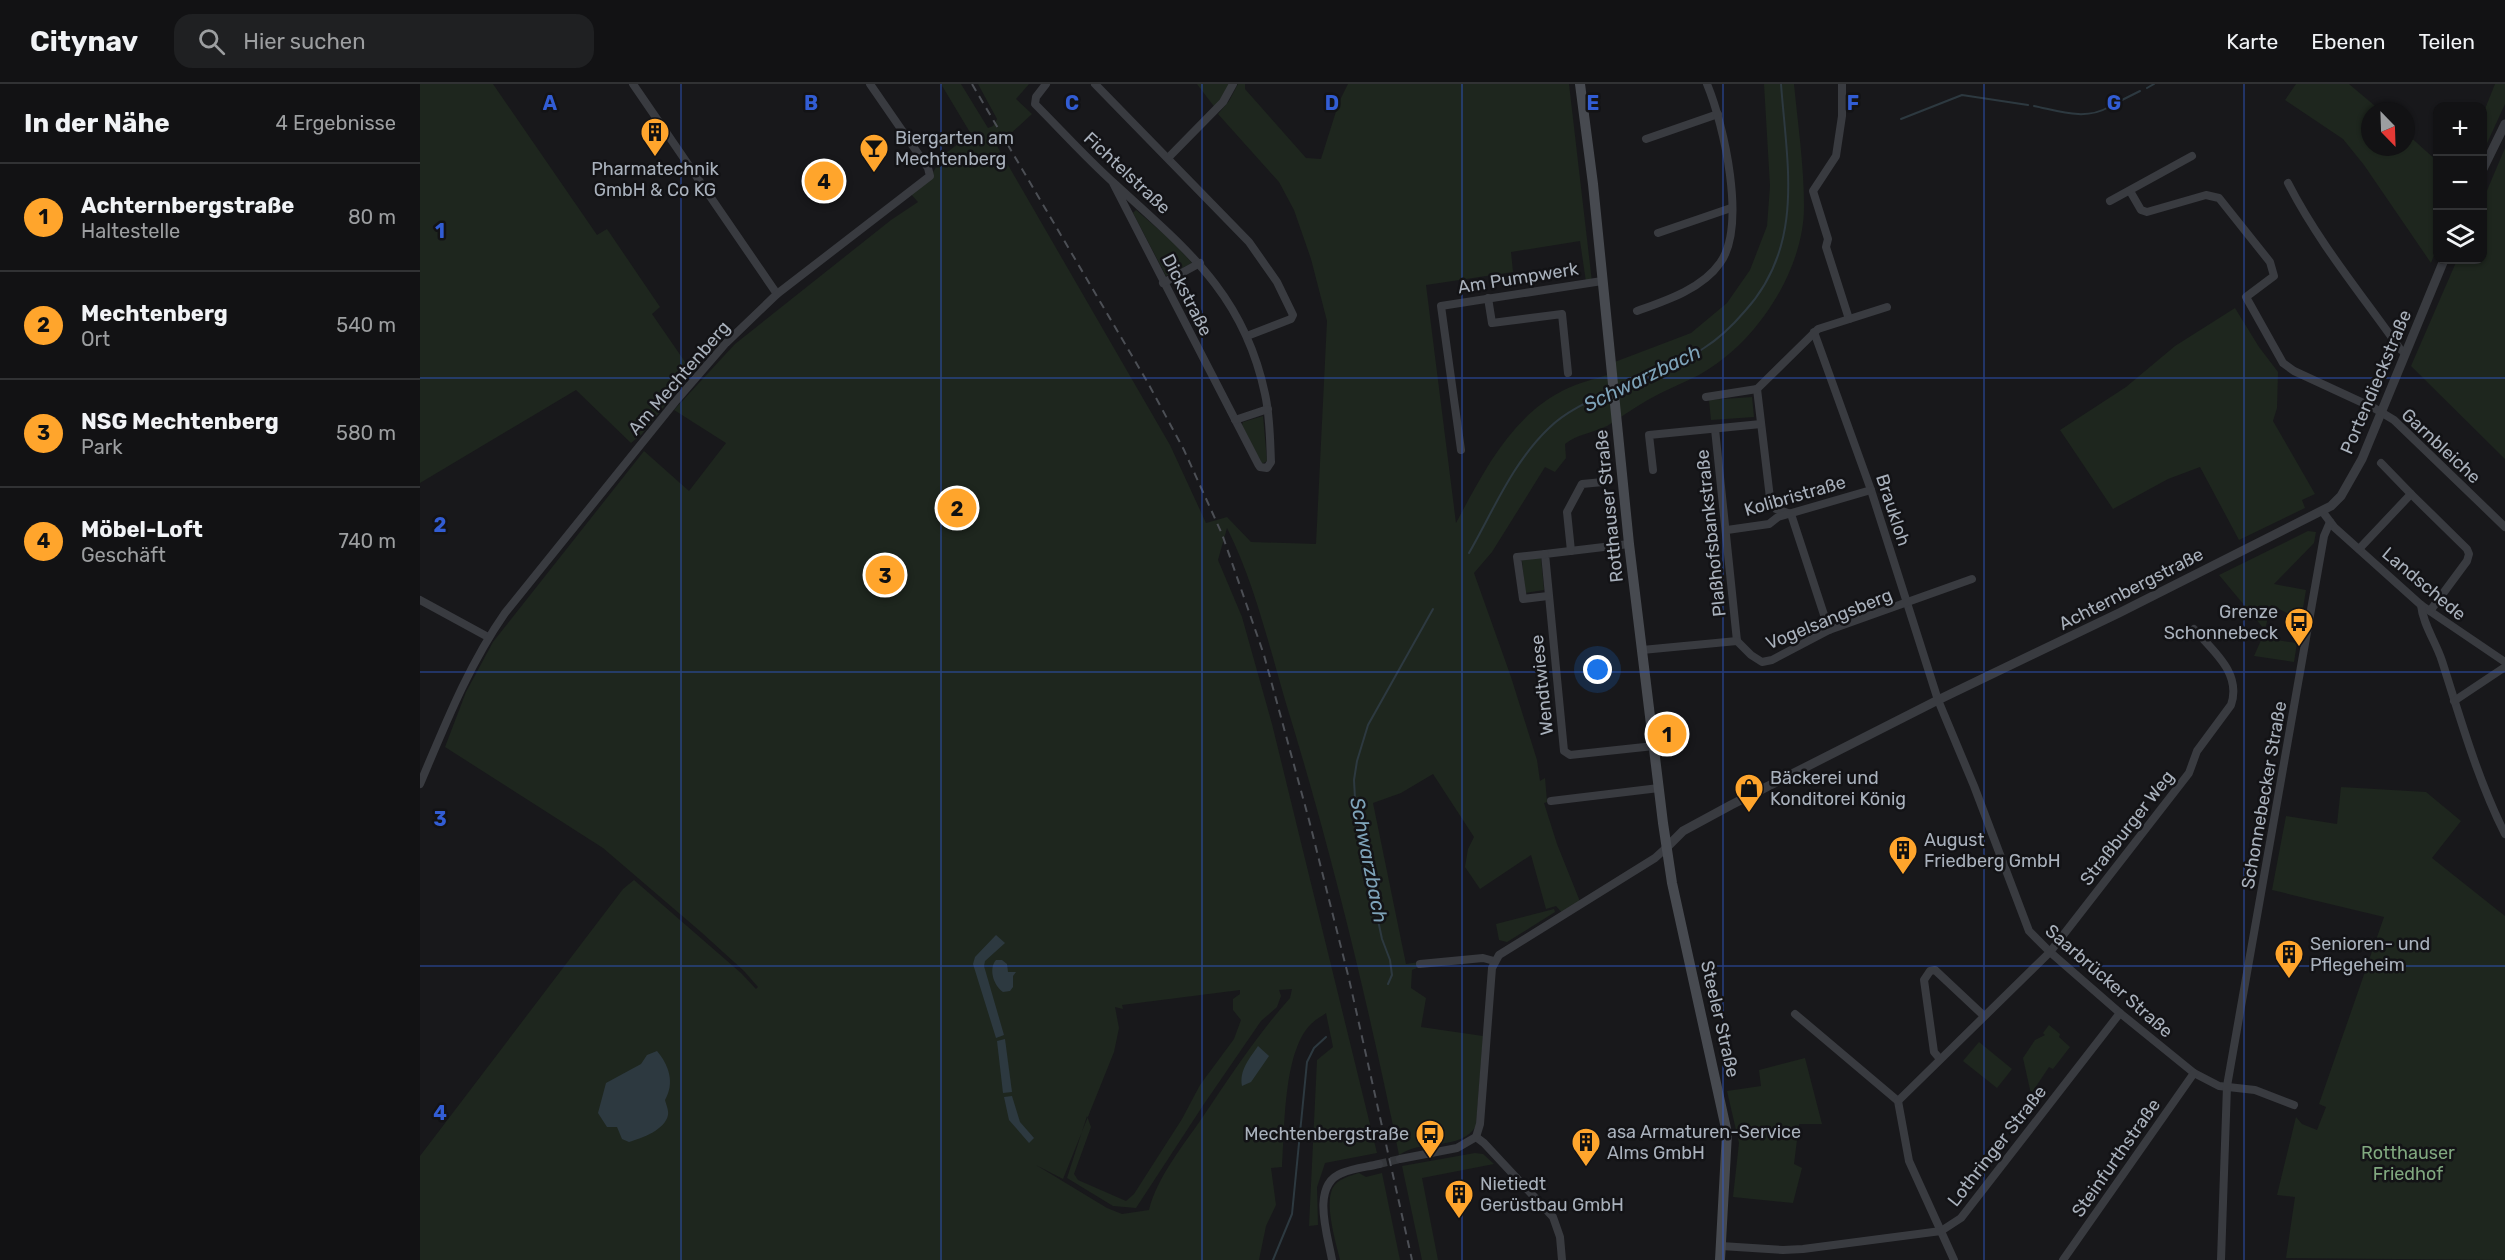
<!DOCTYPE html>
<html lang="de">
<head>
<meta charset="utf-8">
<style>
  :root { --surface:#121214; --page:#1f2022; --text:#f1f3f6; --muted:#9c9ea0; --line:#313234; --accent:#ffa52c }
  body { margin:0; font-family:Rubik,sans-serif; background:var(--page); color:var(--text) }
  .controls { position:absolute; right:18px; top:18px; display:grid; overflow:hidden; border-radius:12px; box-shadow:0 2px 4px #0004 }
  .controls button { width:54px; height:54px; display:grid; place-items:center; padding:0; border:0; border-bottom:2px solid var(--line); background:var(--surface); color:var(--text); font:30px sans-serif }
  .compass { position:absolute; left:1941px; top:18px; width:54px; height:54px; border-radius:50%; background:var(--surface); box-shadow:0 2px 4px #0004; rotate:157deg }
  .you { position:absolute; left:1178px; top:586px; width:21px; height:21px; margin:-15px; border:4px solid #fff; border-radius:50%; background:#1a73e8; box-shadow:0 0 0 9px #1a73e833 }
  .badge { display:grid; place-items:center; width:39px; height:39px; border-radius:50%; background:var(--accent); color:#111; font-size:20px; font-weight:700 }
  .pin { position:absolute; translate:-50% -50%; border:3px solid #fff; box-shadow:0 2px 6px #0006 }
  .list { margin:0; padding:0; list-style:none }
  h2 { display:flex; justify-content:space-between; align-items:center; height:78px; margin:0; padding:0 24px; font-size:26px }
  h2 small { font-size:20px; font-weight:400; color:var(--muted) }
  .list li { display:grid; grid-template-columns:39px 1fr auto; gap:18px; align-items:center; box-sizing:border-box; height:108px; padding:0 24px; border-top:2px solid var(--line) }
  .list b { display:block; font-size:22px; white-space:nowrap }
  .list p { margin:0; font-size:20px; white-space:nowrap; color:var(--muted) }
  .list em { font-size:20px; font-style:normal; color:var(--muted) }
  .icon { flex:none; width:33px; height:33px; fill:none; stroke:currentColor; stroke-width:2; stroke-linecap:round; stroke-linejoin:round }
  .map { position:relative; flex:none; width:2085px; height:1176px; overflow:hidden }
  header { display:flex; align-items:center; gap:36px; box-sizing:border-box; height:84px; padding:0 30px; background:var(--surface); border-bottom:2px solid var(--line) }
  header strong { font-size:28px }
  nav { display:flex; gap:33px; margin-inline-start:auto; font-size:21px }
  .search { width:420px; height:54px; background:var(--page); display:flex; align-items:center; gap:15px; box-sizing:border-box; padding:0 21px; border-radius:18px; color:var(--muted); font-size:22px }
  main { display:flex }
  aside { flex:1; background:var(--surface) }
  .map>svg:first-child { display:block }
  .green { fill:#1e261e; fill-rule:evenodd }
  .water { fill:#2d3940 }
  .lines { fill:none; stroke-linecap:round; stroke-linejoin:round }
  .stream { stroke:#2d3940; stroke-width:2 }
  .minor-tunnel { stroke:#35373b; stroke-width:8; stroke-dasharray:8 4; stroke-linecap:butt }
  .minor { stroke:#393b40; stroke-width:8 }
  .tertiary { stroke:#393b40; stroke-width:9 }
  .secondary { stroke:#474a50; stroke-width:10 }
  .rail { stroke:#4c4f55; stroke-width:2; stroke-dasharray:8 6; stroke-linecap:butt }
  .grid { fill:none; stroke:#325dd4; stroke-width:1.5; stroke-opacity:0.55 }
  .labels { text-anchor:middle; stroke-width:5; stroke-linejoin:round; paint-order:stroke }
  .poi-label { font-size:18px; fill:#a9b1bc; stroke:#131316; text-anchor:start }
  .street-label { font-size:18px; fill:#a9b1bc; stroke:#131316 }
  .park-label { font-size:18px; fill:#80a87f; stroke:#131316 }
  .water-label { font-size:20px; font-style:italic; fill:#7ea3b9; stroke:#131316 }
  .grid-label { font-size:20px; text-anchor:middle; font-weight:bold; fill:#325dd4; stroke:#131316; stroke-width:5; stroke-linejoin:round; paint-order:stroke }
</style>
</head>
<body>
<header>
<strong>Citynav</strong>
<div class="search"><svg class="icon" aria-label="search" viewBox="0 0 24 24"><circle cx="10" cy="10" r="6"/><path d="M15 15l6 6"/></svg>Hier suchen</div>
<nav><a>Karte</a><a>Ebenen</a><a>Teilen</a></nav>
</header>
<main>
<aside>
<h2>In der Nähe<small>4 Ergebnisse</small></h2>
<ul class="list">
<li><span class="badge">1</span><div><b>Achternbergstraße</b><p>Haltestelle</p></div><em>80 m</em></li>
<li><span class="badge">2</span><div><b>Mechtenberg</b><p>Ort</p></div><em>540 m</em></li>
<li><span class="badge">3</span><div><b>NSG Mechtenberg</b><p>Park</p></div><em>580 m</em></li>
<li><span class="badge">4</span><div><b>Möbel-Loft</b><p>Geschäft</p></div><em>740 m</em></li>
</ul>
</aside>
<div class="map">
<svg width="2085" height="1176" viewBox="0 0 2085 1176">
  <rect width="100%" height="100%" fill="#18181b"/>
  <g class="green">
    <polygon points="0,0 73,0 177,151 187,145 240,223 232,230 272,288 222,350 211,359 156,306 0,399"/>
    <path d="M521,0H541L568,44L573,42L577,35L558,0H609L596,15L612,30L577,62L750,361L786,439L807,433L831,458L896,460L907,237L891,175L874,126L859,98L798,30L809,17L818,0H825V5L886,74L901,75L919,18L928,0H1149L1172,198H1166L1160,157L1091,168L1093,188L1006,201L1036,439C1063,389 1090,334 1142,307C1157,299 1174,295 1191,290L1192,279L1271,249L1307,219L1330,186L1347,142L1350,102L1344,0H1374C1378,41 1384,82 1384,123C1384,187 1335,261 1279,291C1261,300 1243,307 1226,317C1212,325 1200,334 1187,342C1173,349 1157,350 1145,360L1146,374L1135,388L1125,383L1072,468L1054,489L1091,593L1117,676L1120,697L1125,694L1127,718L1124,719L1137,760L1161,820L1144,831L1136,822L1126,825L1111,771L1060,805L1045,783L1048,765L1054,753L1013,690L981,709L953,719L986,880L999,878V883L992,886L991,904L1006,914L1001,943L1063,952L1056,1042C1040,1068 1003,1054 979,1071C948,918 911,765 865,616C849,561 833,495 807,444L798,476L822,533L852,640L957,1069L905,1079L897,1103L898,1141L889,1142L897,976L913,963L906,929C902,932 896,935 891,940C863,968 865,1044 862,1083L851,1084L856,1121L846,1142L839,1176H0V1072L203,805L214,796L321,889L336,905L338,903L324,887L281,848L183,764L25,663L46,608L73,558L224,367L269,407L306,359L254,326L315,260L471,136L498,118L489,108L511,92L516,83L513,79L551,50ZM872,905L870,914C837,951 810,993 782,1034C763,1062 737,1093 729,1126L702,1130L687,1124L616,1081L643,1095L694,968L699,944L695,923L703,925L702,921L820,906V910L813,915V926L821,936L814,955L780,1001L762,1035L714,1110L706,1117L658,1096L654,1090L671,1043L667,1032L647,1094L693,1122L716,1124L784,1020L841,937L857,923L861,912L859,906Z"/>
    <polygon points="777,0 812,0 796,25"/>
    <polygon points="1876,0 1929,0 1961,27 1950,27 1950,63 1986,63 1986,49 2017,77 2017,163 2011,179 1944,81 1923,55 1865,16"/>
    <polygon points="2075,0 2085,0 2085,20 2063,68 2063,30"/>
    <polygon points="2085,64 2085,375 1991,282 2037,176 2062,176 2063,116"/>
    <polygon points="716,126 752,157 772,179 746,192 713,129"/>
    <polygon points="1815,224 1839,263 1858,288 1857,324 1853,337 1895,410 1882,416 1885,424 1819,456 1780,383 1748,395 1693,425 1640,346 1706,303 1755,262"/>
    <polygon points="1332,313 1334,333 1291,336 1289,316"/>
    <polygon points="843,332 847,377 842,380 822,341 823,338"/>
    <polygon points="1888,447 1896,448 1894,459 1854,500 1886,506 1881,536 1851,521 1845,546 1799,491"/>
    <polygon points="1121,474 1124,506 1105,509 1102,476"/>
    <polygon points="1842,554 1877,559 1874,578 1834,572"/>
    <polygon points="1921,703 2006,708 2041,737 2012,774 2085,832 2085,1176 1866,1174 1875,1113 1857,1111 1876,1033 1882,1040 1897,1046 1906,1023 1899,1020 1964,833 1852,806 1866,732 1917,740"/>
    <polygon points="1134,825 1135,828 1087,858 1079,856 1076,840"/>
    <polygon points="1629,941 1640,950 1639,953 1650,963 1633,985 1629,983 1611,1010 1603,974 1615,956 1625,951 1623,949"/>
    <polygon points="1559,958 1592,985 1577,1004 1543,977"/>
    <polygon points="1385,974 1402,1040 1379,1040 1374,1080 1382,1084 1373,1119 1313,1113 1319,1059 1307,1007 1341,1002 1339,986"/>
    <polygon points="1055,1069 1063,1070 1074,1080 1002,1094 1018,1176 1002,1176 982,1082"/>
    <path d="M939,1089L946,1093L962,1089L980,1176H920C916,1158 903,1117 914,1102C920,1094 930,1092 939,1089Z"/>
  </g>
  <g class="water">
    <polygon points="576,851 585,859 565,877 564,882 584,951 576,954 553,880 555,873"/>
    <path d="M576,876H582L587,880L588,888H596L593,892V903L590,907L583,908C574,902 568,885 576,876Z"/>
    <polygon points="585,955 592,1008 583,1009 577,957"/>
    <path d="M838,962L849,972L831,998L822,1002C819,986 830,974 838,962Z"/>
    <path d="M237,967C249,981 255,999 245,1016C246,1020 249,1027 248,1031C245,1046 222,1054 209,1058L202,1055L197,1043H187L178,1029L186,999L221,980L227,971Z"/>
    <polygon points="592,1012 600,1038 614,1054 609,1059 589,1036 584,1013"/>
  </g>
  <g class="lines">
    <g class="stream">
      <polyline points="1727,4 1734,0"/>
      <polyline points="1694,20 1720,7"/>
      <path d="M1614,22C1639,27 1665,37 1689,23"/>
      <polyline points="1481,35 1542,11 1608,21"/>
      <path d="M1197,305C1226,292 1258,282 1284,264C1300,254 1313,241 1325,227C1385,161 1367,81 1361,0"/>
      <path d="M1049,469C1073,427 1093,378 1129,344C1145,328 1169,317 1189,308"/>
      <polyline points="968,900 972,891 970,876 962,855 936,733 934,696 937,677 948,641 1013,525"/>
      <polyline points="853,1176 872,1130 887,978 894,964 906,953"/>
    </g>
    <polyline class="minor-tunnel" points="959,1080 980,1075"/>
    <g class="minor">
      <polyline points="213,0 357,210"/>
      <path d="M626,0L616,13L615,20C641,46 667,75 695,100C766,165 824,210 845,310C850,332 850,355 851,378L847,384L840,383L838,380L693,99"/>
      <polyline points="675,0 829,158 857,198 873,231 871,235 827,252"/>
      <polyline points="1422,0 1422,32 1416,72 1393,107 1408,155 1406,163 1429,235"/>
      <polyline points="1226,55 1298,30"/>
      <polyline points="748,74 803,18 813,0"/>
      <path d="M1868,99C1898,158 1942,211 1980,265L1985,269"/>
      <polyline points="1710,107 1721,126 1727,128 1786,111 1799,114 1850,178 1854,192 1826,213 1863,279 1874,287 1954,324 1974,336 2085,443"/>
      <polyline points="1690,117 1772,72"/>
      <polyline points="1238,149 1311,124"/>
      <polyline points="743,199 780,179"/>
      <polyline points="1068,214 1072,239 1142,230 1148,289"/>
      <path d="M1217,227C1245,217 1282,205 1300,179C1327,142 1304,41 1287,0"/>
      <polyline points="1394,248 1451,406 1518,616 1554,702 1609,847 1630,868 1700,929 1774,989 1799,1002 1835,1006 1874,1021"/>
      <polyline points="1337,305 1350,414 1356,425 1371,430 1409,546"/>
      <polyline points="1286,313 1337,305 1398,245 1467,223"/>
      <polyline points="815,336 848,325"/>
      <polyline points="1295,345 1317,557"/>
      <polyline points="1041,366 1021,222 1182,197"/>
      <polyline points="1961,379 1991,410"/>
      <polyline points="1233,386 1229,351 1341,340"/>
      <polyline points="1902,427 1914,443 2001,521 2085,578"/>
      <polyline points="1307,446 1349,440 1358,433 1451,406"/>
      <polyline points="1209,460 1125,470 1144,667 1150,671 1234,662"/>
      <polyline points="1939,465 1991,410 2047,465 2049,470 2047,477 2010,527"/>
      <polyline points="1151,467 1147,428 1162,400 1183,398"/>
      <polyline points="1125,470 1097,473 1103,515 1128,512"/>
      <polyline points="0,516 68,553"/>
      <path d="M2001,521C2003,541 2016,558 2022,577C2041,636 2057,694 2085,750"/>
      <polyline points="1317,557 1331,571 1342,578 1352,576 1409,546 1552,495"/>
      <polyline points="1222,566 1317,557"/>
      <polyline points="2034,617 2085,583"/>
      <path d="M0,700C25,641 48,582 85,529L255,318L306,259L357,210L510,92L508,84L450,0"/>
      <polyline points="1131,717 1239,704"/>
      <polyline points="1000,880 1063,874 1074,877"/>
      <polyline points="1375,930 1478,1017 1489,1077 1534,1176"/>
      <polyline points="1520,975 1514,968 1504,896 1510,887 1515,886 1564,932"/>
      <path d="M1478,1017L1630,868L1769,689L1777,667L1811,621C1822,589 1793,567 1774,545"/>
      <polyline points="1056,1053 1064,1059 1133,1133 1140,1153 1142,1176"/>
      <polyline points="980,1075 1037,1064 1056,1053 1060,1040 1072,884 1079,871 1235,774 1246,764"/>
      <polyline points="1301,1162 1363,1166 1383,1165 1521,1147 1541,1134 1700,929"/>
      <path d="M912,1176C908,1152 890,1101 922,1089C934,1084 947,1083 959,1080"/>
      <polyline points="1643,1176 1774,989"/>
      <polyline points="1801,1176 1807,1002 1904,452 1910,438"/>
    </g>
    <g class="tertiary">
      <polyline points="2062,87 2085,40"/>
      <polyline points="1246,764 1263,747 1311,721 1518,616 1699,529 1911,422 1921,412 1942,375 2024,176"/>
    </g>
    <polyline class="secondary" points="1160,0 1173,100 1209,460 1243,739 1252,799 1307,1049 1300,1176"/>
    <polyline class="rail" points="552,0 728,299 764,366 802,450 844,571 889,736 929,895 992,1176"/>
  </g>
  <path class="grid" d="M261,0V1176M521,0V1176M782,0V1176M1042,0V1176M1303,0V1176M1564,0V1176M1824,0V1176M0,294H2085M0,588H2085M0,882H2085"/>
  <defs>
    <g id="building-pin" transform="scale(1.5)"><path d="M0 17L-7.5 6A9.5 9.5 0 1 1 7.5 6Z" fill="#ffa52c" stroke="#131316"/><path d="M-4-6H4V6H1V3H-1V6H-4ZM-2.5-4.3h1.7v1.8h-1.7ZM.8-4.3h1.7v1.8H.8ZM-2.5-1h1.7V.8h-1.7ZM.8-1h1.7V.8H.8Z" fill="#111"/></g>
    <g id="bar-pin" transform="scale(1.5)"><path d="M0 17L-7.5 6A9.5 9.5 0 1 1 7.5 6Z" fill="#ffa52c" stroke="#131316"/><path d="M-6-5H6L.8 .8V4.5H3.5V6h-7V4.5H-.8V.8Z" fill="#111"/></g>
    <g id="bus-pin" transform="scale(1.5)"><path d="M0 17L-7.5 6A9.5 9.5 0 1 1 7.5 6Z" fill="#ffa52c" stroke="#131316"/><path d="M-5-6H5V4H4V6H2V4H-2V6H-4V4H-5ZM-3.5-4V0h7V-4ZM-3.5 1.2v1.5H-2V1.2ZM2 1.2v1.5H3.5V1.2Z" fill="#111"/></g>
    <g id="shop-pin" transform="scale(1.5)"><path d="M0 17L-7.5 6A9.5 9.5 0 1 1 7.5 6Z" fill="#ffa52c" stroke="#131316"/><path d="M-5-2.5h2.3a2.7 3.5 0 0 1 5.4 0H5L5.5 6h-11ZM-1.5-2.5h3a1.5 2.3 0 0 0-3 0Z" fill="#111"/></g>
  </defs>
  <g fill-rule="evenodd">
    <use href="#building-pin" x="235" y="48"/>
    <use href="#bar-pin" x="454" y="64"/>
    <use href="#bus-pin" x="1879" y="538"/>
    <use href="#shop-pin" x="1329" y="704"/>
    <use href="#building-pin" x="1483" y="766"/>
    <use href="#building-pin" x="1869" y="870"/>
    <use href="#bus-pin" x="1010" y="1050"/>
    <use href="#building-pin" x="1166" y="1058"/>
    <use href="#building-pin" x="1039" y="1110"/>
  </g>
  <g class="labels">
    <g class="poi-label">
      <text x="475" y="60">Biergarten am<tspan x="475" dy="21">Mechtenberg</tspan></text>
      <text x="235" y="91" text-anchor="middle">Pharmatechnik<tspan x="235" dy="21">GmbH &amp; Co KG</tspan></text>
      <text x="1858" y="534" text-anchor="end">Grenze<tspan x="1858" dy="21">Schonnebeck</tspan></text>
      <text x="1350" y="700">Bäckerei und<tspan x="1350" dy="21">Konditorei König</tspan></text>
      <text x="1504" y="762">August<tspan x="1504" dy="21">Friedberg GmbH</tspan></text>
      <text x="1890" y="866">Senioren- und<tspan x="1890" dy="21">Pflegeheim</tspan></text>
      <text x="1187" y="1054">asa Armaturen-Service<tspan x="1187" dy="21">Alms GmbH</tspan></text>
      <text x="989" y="1056" text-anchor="end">Mechtenbergstraße</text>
      <text x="1060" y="1106">Nietiedt<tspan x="1060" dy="21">Gerüstbau GmbH</tspan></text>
    </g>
    <g class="street-label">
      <text transform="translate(707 89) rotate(43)" y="6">Fichtelstraße</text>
      <text transform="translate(1098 194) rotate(-9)" y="6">Am Pumpwerk</text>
      <text transform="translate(767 211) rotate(63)" y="6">Dickstraße</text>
      <text transform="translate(259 294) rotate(-49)" y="6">Am Mechtenberg</text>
      <text transform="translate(1956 298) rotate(-67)" y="6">Portendieckstraße</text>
      <text transform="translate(2021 362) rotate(43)" y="6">Garnbleiche</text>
      <text transform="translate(1375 412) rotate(-16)" y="6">Kolibristraße</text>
      <text transform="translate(1189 422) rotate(-96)" y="6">Rotthauser Straße</text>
      <text transform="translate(1473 426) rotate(72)" y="6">Braukloh</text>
      <text transform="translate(1291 449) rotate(-96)" y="6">Plaßhofsbankstraße</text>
      <text transform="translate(2004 500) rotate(40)" y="6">Landschede</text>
      <text transform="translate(1711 505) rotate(-27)" y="6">Achternbergstraße</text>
      <text transform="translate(1409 535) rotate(-22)" y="6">Vogelsangsberg</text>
      <text transform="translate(1122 601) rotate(-96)" y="6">Wendtwiese</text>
      <text transform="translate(1844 711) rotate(-80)" y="6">Schonnebecker Straße</text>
      <text transform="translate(1707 744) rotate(-52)" y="6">Straßburger Weg</text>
      <text transform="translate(1689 897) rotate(41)" y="6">Saarbrücker Straße</text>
      <text transform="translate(1300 935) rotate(77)" y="6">Steeler Straße</text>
      <text transform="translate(1577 1062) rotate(-52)" y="6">Lothringer Straße</text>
      <text transform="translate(1696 1074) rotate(-55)" y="6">Steinfurthstraße</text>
    </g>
    <g class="park-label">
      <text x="1988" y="1075">Rotthauser<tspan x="1988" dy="21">Friedhof</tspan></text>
    </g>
    <g class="water-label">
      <text transform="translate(1222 294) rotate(-26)" y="7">Schwarzbach</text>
      <text transform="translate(949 776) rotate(79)" y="7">Schwarzbach</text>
    </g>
  </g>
  <g class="grid-label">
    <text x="130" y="26">A</text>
    <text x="391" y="26">B</text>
    <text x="652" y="26">C</text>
    <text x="912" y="26">D</text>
    <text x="1173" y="26">E</text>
    <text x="1433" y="26">F</text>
    <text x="1694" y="26">G</text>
    <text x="20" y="154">1</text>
    <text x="20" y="448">2</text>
    <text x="20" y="742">3</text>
    <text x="20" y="1036">4</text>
  </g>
</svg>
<div class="controls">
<button>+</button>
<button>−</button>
<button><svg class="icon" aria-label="layers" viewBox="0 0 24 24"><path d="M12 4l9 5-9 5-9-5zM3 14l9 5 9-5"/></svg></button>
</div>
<svg class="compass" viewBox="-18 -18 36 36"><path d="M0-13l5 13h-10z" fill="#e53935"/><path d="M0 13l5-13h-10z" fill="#9c9ea0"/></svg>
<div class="you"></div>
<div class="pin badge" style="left:1247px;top:650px">1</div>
<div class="pin badge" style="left:537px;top:424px">2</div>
<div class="pin badge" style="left:465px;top:491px">3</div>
<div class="pin badge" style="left:404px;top:97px">4</div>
</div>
</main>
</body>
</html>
